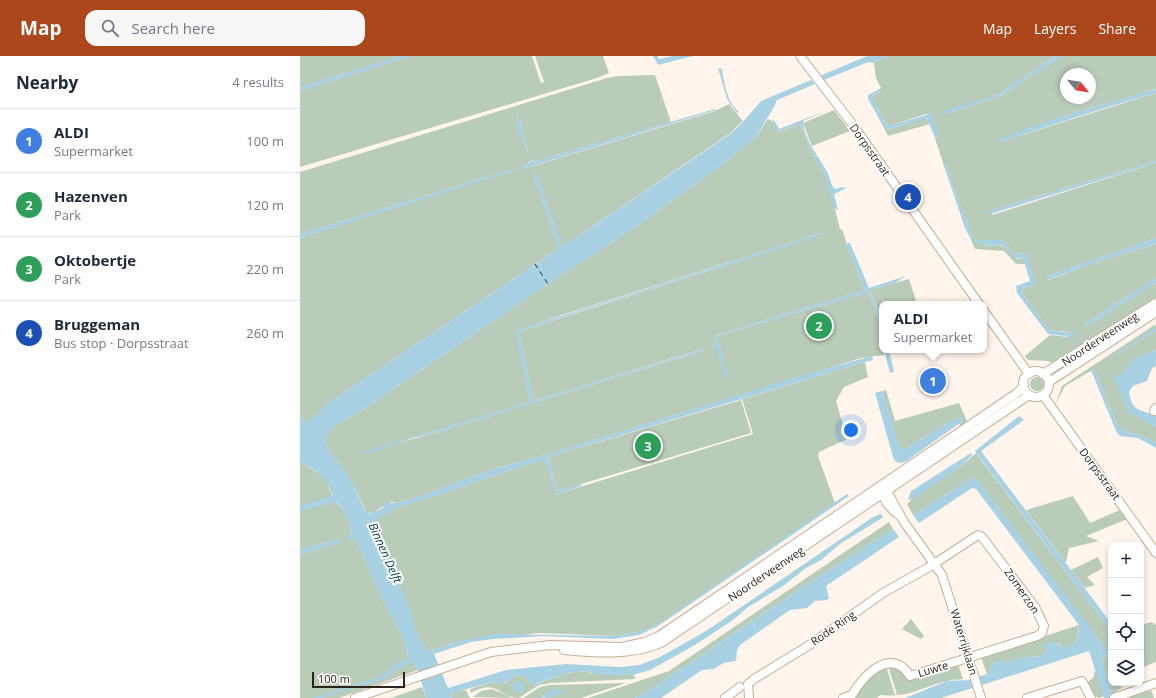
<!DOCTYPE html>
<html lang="en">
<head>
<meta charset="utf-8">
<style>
  :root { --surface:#fff; --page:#f6f6f7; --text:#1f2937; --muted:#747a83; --line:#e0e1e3; --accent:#ac471c }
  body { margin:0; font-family:"Open Sans",sans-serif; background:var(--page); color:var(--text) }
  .controls { position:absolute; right:12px; bottom:12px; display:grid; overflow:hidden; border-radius:8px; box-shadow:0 2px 6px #0003 }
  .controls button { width:36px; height:36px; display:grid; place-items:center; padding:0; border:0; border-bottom:1px solid var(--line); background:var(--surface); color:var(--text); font:20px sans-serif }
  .compass { position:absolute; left:760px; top:12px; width:36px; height:36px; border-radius:50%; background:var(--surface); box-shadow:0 2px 6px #0003; rotate:120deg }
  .scale { position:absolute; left:12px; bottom:10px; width:93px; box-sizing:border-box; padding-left:4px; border:2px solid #2c241b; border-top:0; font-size:11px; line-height:14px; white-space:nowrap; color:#2c241b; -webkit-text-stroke:3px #fff; paint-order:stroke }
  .you { position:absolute; left:551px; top:374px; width:14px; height:14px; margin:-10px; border:3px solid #fff; border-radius:50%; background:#1a73e8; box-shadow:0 0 0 6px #1a73e833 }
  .badge { display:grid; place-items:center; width:26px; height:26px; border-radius:50%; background:var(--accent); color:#fff; font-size:13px; font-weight:700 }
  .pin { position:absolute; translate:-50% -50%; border:2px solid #fff; box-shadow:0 1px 4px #0006 }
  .popup { position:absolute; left:579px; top:245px; width:108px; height:52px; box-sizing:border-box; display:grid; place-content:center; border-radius:8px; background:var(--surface); filter:drop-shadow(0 1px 3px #0005); font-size:13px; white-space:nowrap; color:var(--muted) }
  .popup b { font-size:15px; color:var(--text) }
  .popup::after { content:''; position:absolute; left:50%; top:100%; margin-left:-8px; border:8px solid transparent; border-top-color:var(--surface) }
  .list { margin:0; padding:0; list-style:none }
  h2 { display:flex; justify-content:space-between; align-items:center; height:52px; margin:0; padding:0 16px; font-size:17px }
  h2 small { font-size:13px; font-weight:400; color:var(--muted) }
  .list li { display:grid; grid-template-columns:26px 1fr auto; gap:12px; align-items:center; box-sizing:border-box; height:64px; padding:0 16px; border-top:1px solid var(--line) }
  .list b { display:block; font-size:15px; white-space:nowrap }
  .list p { margin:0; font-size:13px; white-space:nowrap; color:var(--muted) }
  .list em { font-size:13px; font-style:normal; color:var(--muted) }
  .icon { flex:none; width:22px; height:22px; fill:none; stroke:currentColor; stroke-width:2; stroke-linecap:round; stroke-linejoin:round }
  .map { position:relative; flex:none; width:856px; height:642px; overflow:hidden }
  header { display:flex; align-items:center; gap:24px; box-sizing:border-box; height:56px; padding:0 20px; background:var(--accent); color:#fff }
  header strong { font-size:19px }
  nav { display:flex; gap:22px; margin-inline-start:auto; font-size:14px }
  .search { width:280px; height:36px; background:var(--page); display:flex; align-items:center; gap:10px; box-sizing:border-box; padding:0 14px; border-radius:12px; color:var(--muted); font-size:15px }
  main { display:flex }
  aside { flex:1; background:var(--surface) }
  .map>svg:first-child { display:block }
  .green { fill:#b9cbb9; fill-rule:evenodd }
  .water { fill:#a8d2e3 }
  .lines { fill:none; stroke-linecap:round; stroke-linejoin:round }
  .ferry { stroke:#003d4f; stroke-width:1; stroke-dasharray:5 4; stroke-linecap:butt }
  .minor-casing { stroke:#c5af99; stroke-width:10 }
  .minor { stroke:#fff; stroke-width:8 }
  .labels { text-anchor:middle; stroke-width:4; stroke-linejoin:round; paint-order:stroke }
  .street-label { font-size:11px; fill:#2c241b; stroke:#fff }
  .water-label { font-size:12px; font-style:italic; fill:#003d4f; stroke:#fff }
</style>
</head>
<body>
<header>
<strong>Map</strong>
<div class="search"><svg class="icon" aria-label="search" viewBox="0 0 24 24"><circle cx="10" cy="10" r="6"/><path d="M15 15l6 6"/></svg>Search here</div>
<nav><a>Map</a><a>Layers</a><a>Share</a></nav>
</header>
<main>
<aside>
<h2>Nearby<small>4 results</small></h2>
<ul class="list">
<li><span class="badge" style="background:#3f7fe0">1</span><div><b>ALDI</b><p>Supermarket</p></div><em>100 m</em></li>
<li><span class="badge" style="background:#2e9e5b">2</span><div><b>Hazenven</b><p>Park</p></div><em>120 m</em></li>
<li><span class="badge" style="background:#2e9e5b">3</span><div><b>Oktobertje</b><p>Park</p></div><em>220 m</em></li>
<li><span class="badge" style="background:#1a4fb4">4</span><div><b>Bruggeman</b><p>Bus stop · Dorpsstraat</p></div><em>260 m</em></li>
</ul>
</aside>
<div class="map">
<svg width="856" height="642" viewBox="0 0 856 642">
  <rect width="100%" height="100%" fill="#fff5ec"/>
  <g class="green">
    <polygon points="0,0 101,0 0,31"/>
    <polygon points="112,0 232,0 241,27 244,26 235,0 303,0 309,17 297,22 0,111 0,35"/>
    <path d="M585,0H755L699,38L645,58L703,39L762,0H856V33L757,62L699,86L856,37V105L693,154L692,159L856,107V182L747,220L748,224L803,204L856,188V222L786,267L787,270L856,227V244L757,308L747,305L728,304L725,300L750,279L768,281L770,276L749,274L722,237V232L733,230L736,224L733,221L727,199L725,197L716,199L702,184H674L655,136L646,108L643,107L635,82L638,81L632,60L626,58L588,70L571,41L580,35L581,32L576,22L574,7ZM766,18H790V42H766Z"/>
    <path d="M355,19L371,66L233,106L232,104L225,109L226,112L415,55L429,48L443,65L429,78L262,191L236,117L233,118L255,181L258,193L37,341L27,348L9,367L4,365L0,359V182L215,114L213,113L0,178V116L307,22L319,20ZM217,61L221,68L229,99L218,74Z"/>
    <polygon points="571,47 587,74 625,62 629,64 630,68 588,80"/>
    <polygon points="534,54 550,75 512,90 503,67"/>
    <path d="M468,63L472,65L477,76L500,68L517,107L524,116L528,126L540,173H542L547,188H546L565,234L416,279L414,281L416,288L411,291L417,292L427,321L417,280L568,236L580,268L582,267V294H584V299L561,302L245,399L190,414L118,441L97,447L91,446L72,457H67L50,423L32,399L26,389V379L35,370L64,353L248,228L340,168L419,111L456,81ZM521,177L522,178C422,213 320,241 220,276L219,278L233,343L236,344L403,293V295L138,376L61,397L230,346L216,275L262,259Z"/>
    <path d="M667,175L672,185L683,187L686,190C704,187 705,190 717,203L723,202L725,208H716L704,195L675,193Z"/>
    <polygon points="609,223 617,248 582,248 582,265 570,234"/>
    <polygon points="856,268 856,272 816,299 856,275 856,294 834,303 825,316 819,319 829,356 856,370 856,387 843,380 827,376 818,370 794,313 765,330 756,347 762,330"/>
    <path d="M565,306L568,321L544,331L536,345L547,383L519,396L518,400L535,447L380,554L355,570L337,576L318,580L239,577L155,586L132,595L126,593L118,579L99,530L85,504V496L74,474L75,464C98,448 119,446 145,437C177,426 209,414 242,404L245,405L257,438L453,378L442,343Z"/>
    <circle cx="737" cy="328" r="7"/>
    <polygon points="586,334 595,365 659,347 667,365 662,370 659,368 663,365 661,362 654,363 606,392 600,393 582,335"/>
    <polygon points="441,344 451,377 258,435 248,401"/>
    <polygon points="676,397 811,575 811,627 817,627 819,630 823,631 812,638 802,604 808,597 675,421 672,422 613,459 607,448 618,438 660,411"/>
    <polygon points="0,407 3,407 23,420 28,428 33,444 43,453 52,475 48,483 56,484 82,543 103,581 106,588 107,598 118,614 39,642 0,642 0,499 40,486 39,483 0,494"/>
    <polygon points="773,440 790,467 820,454 827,463 786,480 799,485 769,492 766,507 726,454"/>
    <polygon points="589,466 593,473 503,531 357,629 335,642 288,642 369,615"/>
    <polygon points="798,501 803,512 787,521 795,529 785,532 771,514"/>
    <polygon points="611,563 624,580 621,583 602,573"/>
    <polygon points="851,566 856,569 856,606 843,611 841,608 841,569"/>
    <polygon points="779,569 777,583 772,591 761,592 759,587 746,593 747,596 740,600 714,603 707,607 701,604 694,607 687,618 681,601"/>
    <path d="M658,608L663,623C658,624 652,623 647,625C621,631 610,642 580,639L577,642H549L570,619L586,610L595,639L597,638L588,610H598L606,619Z"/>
    <path d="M286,615C295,620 322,619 333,619L336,623L250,627L239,629L219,642C196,641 199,622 171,637L170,633L192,626L204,628L216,619L225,621L234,629L266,617Z"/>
    <polygon points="796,615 804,640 799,642 795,640 788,626 794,621 794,617"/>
    <polygon points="326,627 281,642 249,642 256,638 255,633 241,642 223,642 240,631 249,629"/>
    <polygon points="122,631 126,642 91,642"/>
    <polygon points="192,633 212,642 173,641 181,635"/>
    <polygon points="166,634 170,642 152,642 150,639 154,636"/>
    <polygon points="851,634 854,642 826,642"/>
  </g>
  <g class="water">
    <polygon points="101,0 112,0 0,35 0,31"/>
    <polygon points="353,0 357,0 359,3 373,0 393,0 358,9"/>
    <polygon points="567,0 585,0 574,7 568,6 524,24 520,20"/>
    <polygon points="755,0 762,0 703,39 645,58 642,57 643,55 699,38"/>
    <path d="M418,12L422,13C424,27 427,46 439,56L437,57L427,43Z"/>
    <path d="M511,24L515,28L477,44L474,51L456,81L419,111L340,168L248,228L64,353L35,370L26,380V389L32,399L50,423L64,452L69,458L83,452V447H97L118,441L190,414L245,399L500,320L572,300L573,304L565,306L248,401L258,435L280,428L282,430L257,438L245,405L242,404C209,414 177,426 145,437C119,446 98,448 75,465L74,474L85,496L87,508L95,514L93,519L106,543L118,579L126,593L132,595L155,586L196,578L318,580L337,576L355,570L547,438L549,440L358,570L339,579L313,583L242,580L194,583L171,586L134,598L148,632L206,614L266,608L320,611L339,609L358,602L406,575L573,461L580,458L583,459L582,462L540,488L521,504L506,512L483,530L448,551L433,564L395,589L350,614L333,619H299L286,615L266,617L233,629L225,621L216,619L203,628L192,626L152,637L150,639L152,642H126L118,615L112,606L93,616L86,622L21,642H12L82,620L93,610L108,601L103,581L82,543L56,484L48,483L47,481L52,475L43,453L36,446L0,455V450L32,440C29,423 18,415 3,407H0V359L4,365L9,366L27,348L37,341L258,193L255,181L233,118L236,117L262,191L430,78L441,68L461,45Z"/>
    <polygon points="581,32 582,33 571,41 588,70 630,58 633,62 638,81 635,82 627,62 586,74 568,43 568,39"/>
    <polygon points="856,33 856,37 808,51 699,86 697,83 757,62"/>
    <polygon points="415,53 416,54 222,113 222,110 229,107 230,104 233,106"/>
    <path d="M528,54L503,65V67C505,85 519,100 527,116C530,121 530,128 535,133L542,131L547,132L534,138L538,154L534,152L524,116L517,107L500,68L476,76L472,65L474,64L479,73Z"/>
    <polygon points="216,60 221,68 229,99 218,74"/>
    <polygon points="856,105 856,107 687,159 687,157 693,154"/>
    <path d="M643,107H646L655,136L674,184H702L716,199L725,197L728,199L733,221L737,225L733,230L722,232V237L749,274L774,277V280L769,283L766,280L748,278L717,237L716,230L730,225L723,202H714C704,189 704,187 686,190L683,187L672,185L665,172Z"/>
    <polygon points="213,113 216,113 214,115 0,182 0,178"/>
    <path d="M521,177L523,178C423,213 320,240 220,276L219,278L233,343L236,344L404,293L403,295L138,376L113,382L69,397H59L230,346L216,279V275L220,273Z"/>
    <polygon points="856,182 856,188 803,204 747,224 747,220"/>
    <polygon points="550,187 569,232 606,220 595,227 570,234 582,267 580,268 568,236 417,280 428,321 425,322 417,293 411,291 416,288 414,281 416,279 565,234 546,188"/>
    <polygon points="856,222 856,227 787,270 786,267"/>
    <polygon points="856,272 856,275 816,299 816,298"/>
    <polygon points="584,294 589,294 594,316 590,317"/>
    <path d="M856,294V310L852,312L847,325L833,330L829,336C832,357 841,353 856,360V370L850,369L846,365L829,356L813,321L825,316L834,303Z"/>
    <polygon points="794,313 818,370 827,376 843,380 856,387 856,392 838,382 820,380 816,375 791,314"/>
    <polygon points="582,335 600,393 606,392 654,363 661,362 663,365 605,406 599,407 594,404 593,401 575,337"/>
    <polygon points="719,360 724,364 681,395 808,563 811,567 811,575 675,395"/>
    <polygon points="671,397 672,399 660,411 611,444 608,443 611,435"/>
    <path d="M675,421L807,594L808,597L802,604L814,642H804L789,595L641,642H605L647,625L669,624L687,618L694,607L701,603L707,607L714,603L740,600L741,597L744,598L747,596L743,588L751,586L754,588L757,586L761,591C776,594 779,581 779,569L676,433L672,432L619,467L613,459L672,422Z"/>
    <polygon points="593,473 599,481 526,530 529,542 527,544 515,545 507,552 490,554 440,589 437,594 436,605 424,607 413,613 402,614 361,642 335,642 357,629 503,531"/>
    <polygon points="39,483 40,486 0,499 0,494"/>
    <circle cx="218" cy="631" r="6"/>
    <polygon points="255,633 266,635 249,642 240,641"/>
  </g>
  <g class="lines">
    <polyline class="ferry" points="235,208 248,228"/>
    <g class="minor-casing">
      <g id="minor">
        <polyline points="500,0 553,69 679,248"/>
        <polyline points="684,255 729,318"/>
        <circle cx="736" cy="328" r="13"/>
        <polyline points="743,318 856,247"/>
        <polyline points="749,326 856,256"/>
        <polyline points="743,339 856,497"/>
        <polyline points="854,355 856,352"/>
        <polyline points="584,433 588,437 604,466 642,519 681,642"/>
        <polyline points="581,435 587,448 597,458"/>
        <path d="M264,594C297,597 330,600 361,587L729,339"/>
        <polyline points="55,642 191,596 250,589 322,591 345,586 359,580 717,337 724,330"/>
        <polyline points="425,642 440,631"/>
        <path d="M449,642L448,628L454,623L511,588L583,537L631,510L678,479L682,481L735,551L744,570L742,577L737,580L610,620C592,590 563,619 552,639L543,642"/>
        <polyline points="727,642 782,625 791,642"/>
        <polyline points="814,642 856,627"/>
      </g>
    </g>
    <use href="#minor" class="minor"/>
  </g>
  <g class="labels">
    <g class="street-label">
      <text transform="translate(570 94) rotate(55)" y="4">Dorpsstraat</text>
      <text transform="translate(800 283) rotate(-33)" y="4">Noorderveenweg</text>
      <text transform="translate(800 418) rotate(54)" y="4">Dorpsstraat</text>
      <text transform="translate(466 518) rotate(-34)" y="4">Noorderveenweg</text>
      <text transform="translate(722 535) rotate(55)" y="4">Zomerzon</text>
      <text transform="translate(533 572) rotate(-35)" y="4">Rode Ring</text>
      <text transform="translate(664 586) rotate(73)" y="4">Waterrijklaan</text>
      <text transform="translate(633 613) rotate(-16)" y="4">Luwte</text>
    </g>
    <g class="water-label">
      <text transform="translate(85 497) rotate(66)" y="4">Binnen Delft</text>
    </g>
  </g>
</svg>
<div class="controls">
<button>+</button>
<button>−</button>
<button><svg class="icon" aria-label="locate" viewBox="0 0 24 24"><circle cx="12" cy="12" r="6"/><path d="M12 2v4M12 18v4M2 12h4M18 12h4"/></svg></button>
<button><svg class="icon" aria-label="layers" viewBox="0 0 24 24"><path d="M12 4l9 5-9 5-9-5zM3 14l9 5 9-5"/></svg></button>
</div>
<svg class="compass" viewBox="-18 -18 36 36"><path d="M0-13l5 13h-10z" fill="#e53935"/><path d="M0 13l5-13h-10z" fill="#747a83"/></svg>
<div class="scale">100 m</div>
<div class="you"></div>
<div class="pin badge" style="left:633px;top:325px;background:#3f7fe0">1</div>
<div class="popup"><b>ALDI</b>Supermarket</div>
<div class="pin badge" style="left:519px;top:270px;background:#2e9e5b">2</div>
<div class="pin badge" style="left:348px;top:390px;background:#2e9e5b">3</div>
<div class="pin badge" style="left:608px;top:141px;background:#1a4fb4">4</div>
</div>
</main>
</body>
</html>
